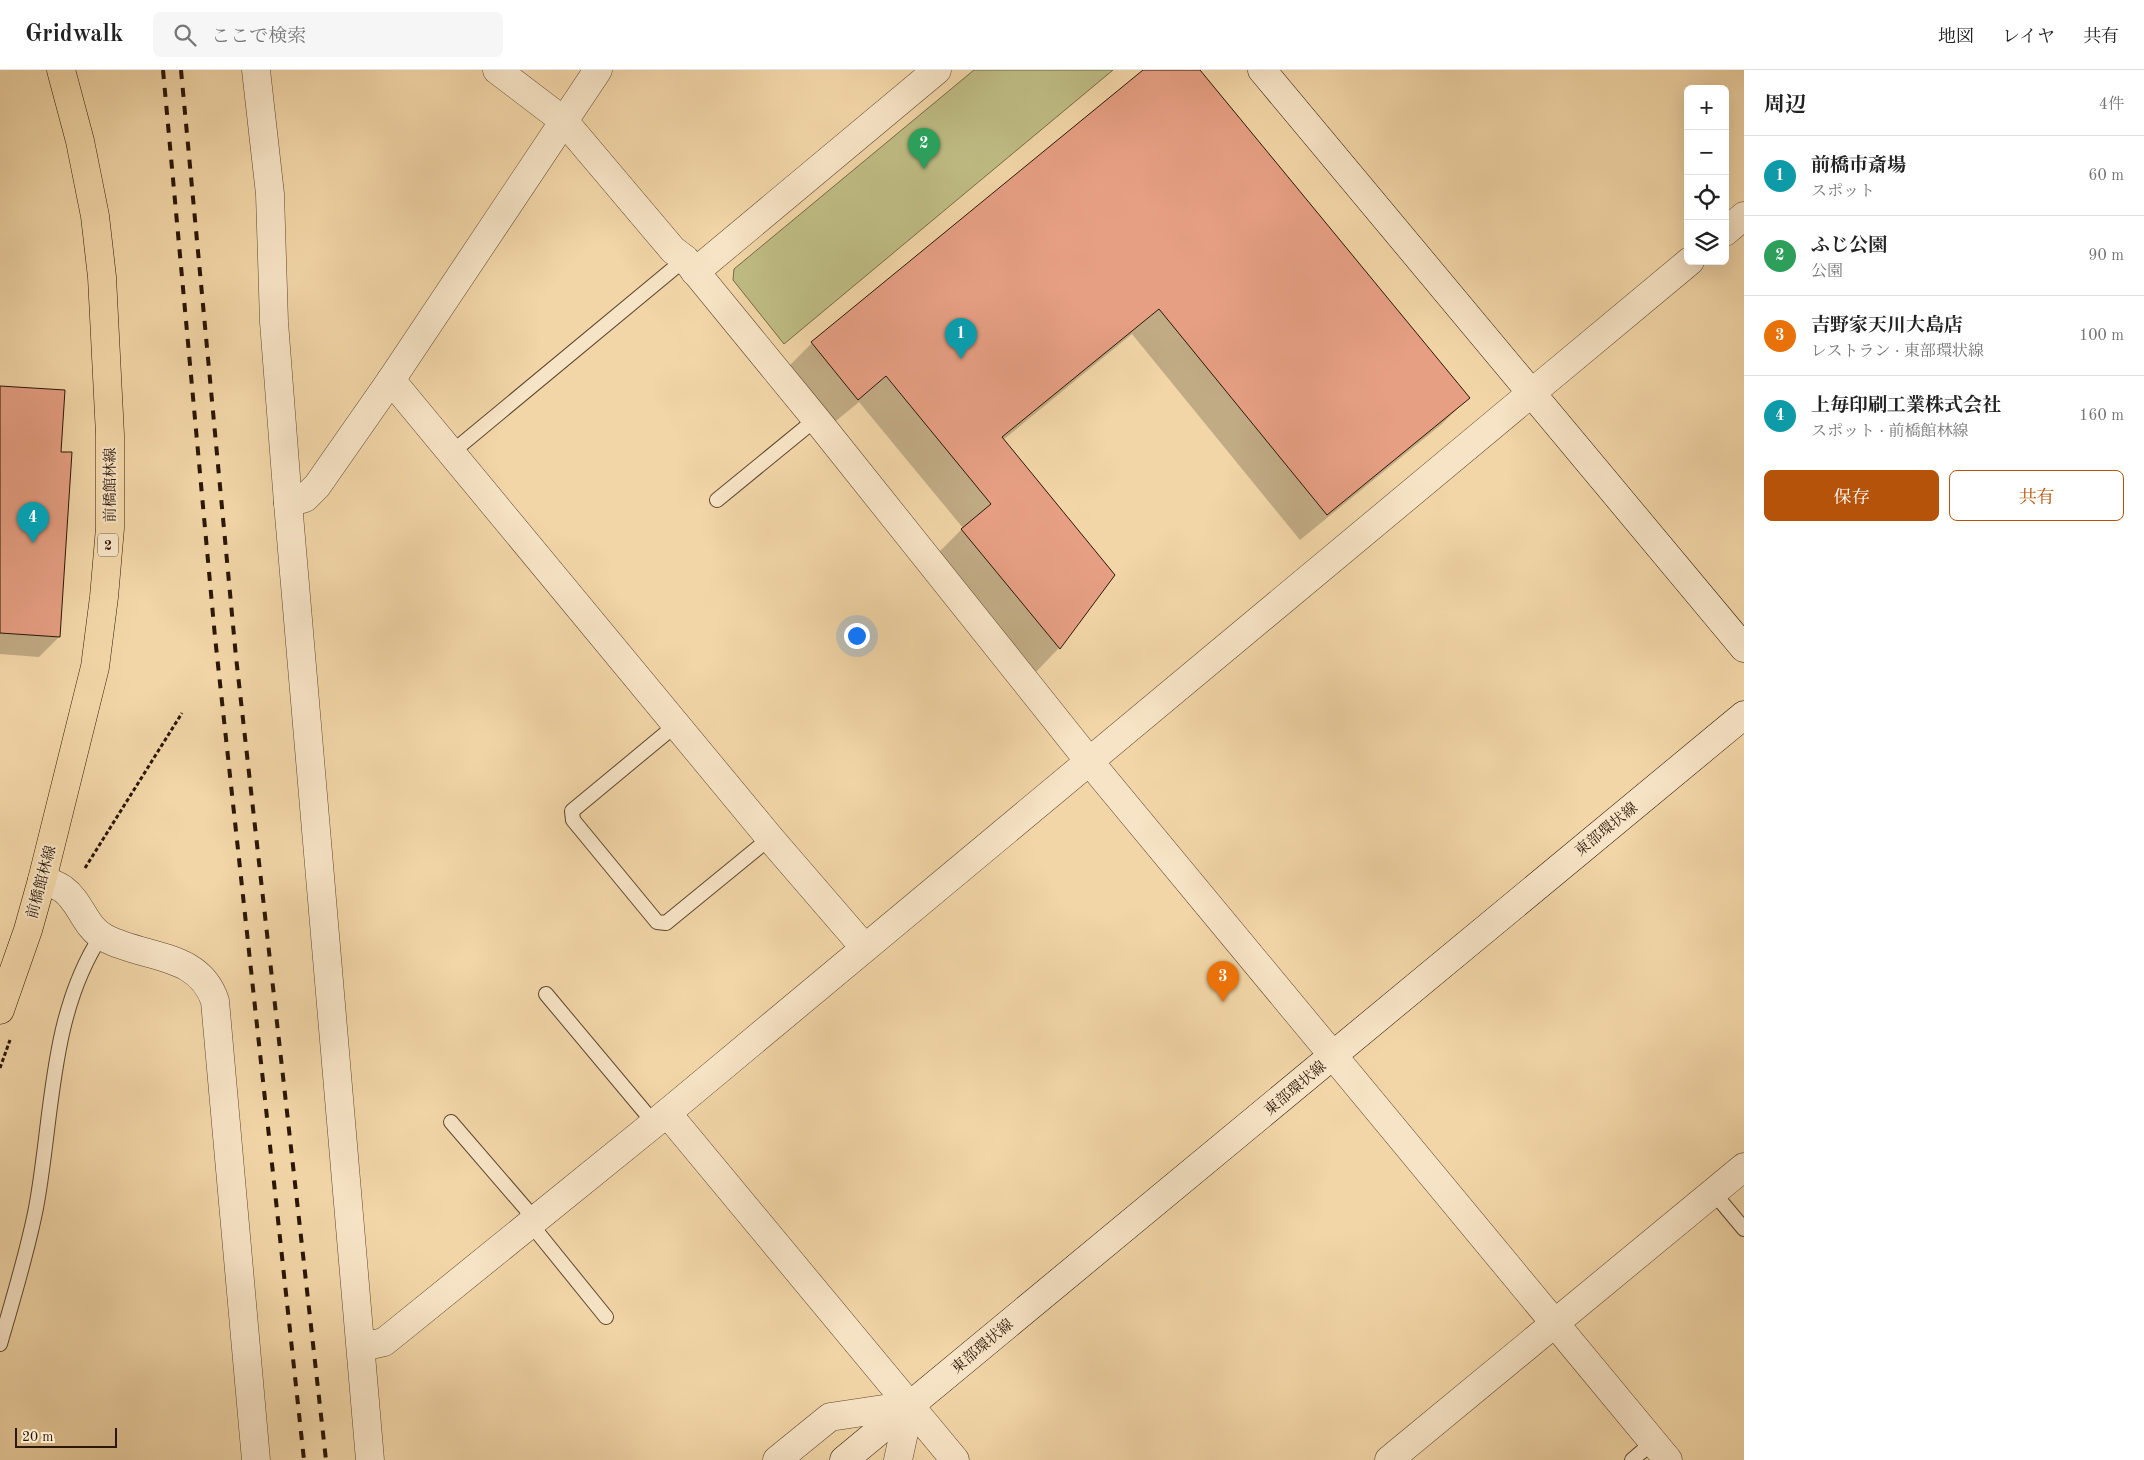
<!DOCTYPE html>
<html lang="ja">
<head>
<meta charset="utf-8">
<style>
  :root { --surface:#fff; --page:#f6f6f6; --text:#222; --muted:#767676; --line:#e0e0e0; --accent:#b45309 }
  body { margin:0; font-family:"Old Standard TT","Noto Serif JP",serif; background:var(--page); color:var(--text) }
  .controls { position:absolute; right:15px; top:15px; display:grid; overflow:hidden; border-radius:8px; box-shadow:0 5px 20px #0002 }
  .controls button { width:45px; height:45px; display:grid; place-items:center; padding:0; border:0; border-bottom:1px solid var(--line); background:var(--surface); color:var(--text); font:25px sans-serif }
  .scale { position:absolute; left:15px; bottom:12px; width:102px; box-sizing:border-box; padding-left:5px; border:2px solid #2b1607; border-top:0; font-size:14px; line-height:18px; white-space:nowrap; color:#2b1607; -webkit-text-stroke:4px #f7e4c6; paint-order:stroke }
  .you { position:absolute; left:856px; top:565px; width:18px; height:18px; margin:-12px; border:4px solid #fff; border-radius:50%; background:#1a73e8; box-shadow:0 0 0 8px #1a73e833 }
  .badge { display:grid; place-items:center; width:32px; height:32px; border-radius:50%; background:var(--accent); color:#fff; font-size:16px; font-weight:700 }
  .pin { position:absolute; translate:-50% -41px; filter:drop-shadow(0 1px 2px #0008) }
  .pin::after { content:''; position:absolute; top:26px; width:18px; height:15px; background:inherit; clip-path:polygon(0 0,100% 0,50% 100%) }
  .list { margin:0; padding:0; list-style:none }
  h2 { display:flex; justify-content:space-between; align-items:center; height:65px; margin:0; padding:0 20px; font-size:21px }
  h2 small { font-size:16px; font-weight:400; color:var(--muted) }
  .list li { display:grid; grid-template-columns:32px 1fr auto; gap:15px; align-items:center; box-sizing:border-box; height:80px; padding:0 20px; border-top:1px solid var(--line) }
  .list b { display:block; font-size:19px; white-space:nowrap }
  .list p { margin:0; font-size:16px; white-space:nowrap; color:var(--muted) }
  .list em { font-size:16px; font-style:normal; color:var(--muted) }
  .actions { display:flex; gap:10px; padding:15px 20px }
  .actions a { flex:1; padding:11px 0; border:1px solid var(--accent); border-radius:8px; text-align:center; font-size:18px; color:var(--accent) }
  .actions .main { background:var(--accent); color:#fff }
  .icon { flex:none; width:28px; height:28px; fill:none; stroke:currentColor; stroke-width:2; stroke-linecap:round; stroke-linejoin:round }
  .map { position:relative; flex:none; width:1744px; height:1390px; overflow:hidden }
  header { display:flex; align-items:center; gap:30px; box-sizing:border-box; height:70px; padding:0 25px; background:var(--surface); border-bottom:1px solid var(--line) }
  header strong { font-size:24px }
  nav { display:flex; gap:28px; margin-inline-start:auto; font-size:18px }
  .search { width:350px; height:45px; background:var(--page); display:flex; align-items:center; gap:12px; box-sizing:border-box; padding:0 18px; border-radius:8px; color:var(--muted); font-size:19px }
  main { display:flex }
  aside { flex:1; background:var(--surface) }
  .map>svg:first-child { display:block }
  .green { fill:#bfbd84; stroke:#756a46 }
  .shadow { fill:#0003 }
  .building { fill:#e69f83; stroke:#2b1607 }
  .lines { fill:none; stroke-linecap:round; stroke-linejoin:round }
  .lane-casing { stroke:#5d462f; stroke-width:16 }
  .street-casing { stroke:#5d462f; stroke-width:29 }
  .secondary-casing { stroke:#2b1607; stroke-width:29 }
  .primary-casing { stroke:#2b1607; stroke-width:29 }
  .path { stroke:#2b1607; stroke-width:3; stroke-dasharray:4 2.5; stroke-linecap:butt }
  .lane { stroke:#f7e4c6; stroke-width:14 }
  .street { stroke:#f7e4c6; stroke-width:28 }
  .secondary { stroke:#f7e4c6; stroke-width:28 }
  .primary { stroke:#f2d6a7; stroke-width:28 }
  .rail { stroke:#2b1607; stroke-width:4; stroke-dasharray:9 9; stroke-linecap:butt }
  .labels { text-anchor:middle; stroke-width:4; stroke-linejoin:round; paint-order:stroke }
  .shield { fill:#f7e4c6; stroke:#685440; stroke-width:1 }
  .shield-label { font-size:14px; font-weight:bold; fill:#2b1607 }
  .street-label { font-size:15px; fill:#2b1607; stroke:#f7e4c6 }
</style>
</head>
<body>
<header>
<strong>Gridwalk</strong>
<div class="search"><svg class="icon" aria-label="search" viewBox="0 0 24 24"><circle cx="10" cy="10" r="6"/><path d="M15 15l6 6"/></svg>ここで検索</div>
<nav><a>地図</a><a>レイヤ</a><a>共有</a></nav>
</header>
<main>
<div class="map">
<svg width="1744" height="1390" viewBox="0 0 1744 1390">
  <rect width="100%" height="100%" fill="#f2d6a7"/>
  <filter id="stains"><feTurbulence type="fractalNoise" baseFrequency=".004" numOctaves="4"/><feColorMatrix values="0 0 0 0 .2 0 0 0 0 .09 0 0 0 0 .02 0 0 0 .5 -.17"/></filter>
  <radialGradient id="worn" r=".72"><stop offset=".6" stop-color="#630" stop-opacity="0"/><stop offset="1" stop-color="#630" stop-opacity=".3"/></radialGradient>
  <polygon class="green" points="974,0 1113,0 784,274 733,210 734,199"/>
  <g class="shadow">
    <polygon points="1145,0 1199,0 1468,328 1442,354 1300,470 1132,264 1003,370 1114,505 1059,578 1033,605 935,486 963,458 859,332 831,355 786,299 812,273"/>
    <polygon points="0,317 60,383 59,567 39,587 0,584"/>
  </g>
  <g class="building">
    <polygon points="1143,0 1200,0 1470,328 1327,445 1159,239 1002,367 1115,505 1060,579 961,459 991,434 886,306 858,330 811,272"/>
    <polygon points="0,316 65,320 61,382 72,382 60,567 0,563"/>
  </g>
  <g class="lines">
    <g class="lane-casing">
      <g id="lane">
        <polyline points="451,383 685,189"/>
        <polyline points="717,430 816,349"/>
        <polyline points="677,654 572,741 573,750 657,852 666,853 770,768"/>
        <polyline points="546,924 654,1053"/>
        <polyline points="451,1052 526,1139 538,1163 606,1247"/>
        <polyline points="1713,1122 1744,1159"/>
        <path d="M0,1274C13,1229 27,1184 36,1138C53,1047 49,946 101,866"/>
        <polyline points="1632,1390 1653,1372"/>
      </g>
    </g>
    <g class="street-casing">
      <g id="street">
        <polyline points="256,0 270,124 274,252 288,433 370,1390"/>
        <polyline points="497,0 564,51 673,180 685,189 816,349 1089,691 1668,1390"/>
        <polyline points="1725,162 1744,146"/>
        <polyline points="695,202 937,0"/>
        <polyline points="391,310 770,768 864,877"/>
        <polyline points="288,433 305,428 317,416 391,310 598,0"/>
        <path d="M42,810C49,812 57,815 63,819C81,832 85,858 105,868C145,889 199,882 215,931L256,1390"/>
        <polyline points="667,1043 955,1390"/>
        <polyline points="362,1277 384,1272 399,1260 667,1043 1690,191"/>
        <polyline points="777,1390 830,1347 910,1335 898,1390"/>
        <polyline points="1389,1390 1744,1097"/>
      </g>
    </g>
    <g class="secondary-casing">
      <g id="secondary">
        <polyline points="1262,0 1744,578"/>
        <polyline points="844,1390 1744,645"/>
      </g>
    </g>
    <g class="primary-casing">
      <polyline id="primary" points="0,940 28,860 42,810 95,597 104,527 110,458 110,365 102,207 95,146 80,71 61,0"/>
    </g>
    <g class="path">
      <polyline points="85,798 182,643"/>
      <polyline points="0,998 10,970"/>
    </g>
    <use href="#lane" class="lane"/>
    <use href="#street" class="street"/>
    <use href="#secondary" class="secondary"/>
    <use href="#primary" class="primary"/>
    <g class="rail">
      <polyline points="163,0 215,567 304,1390"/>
      <polyline points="181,0 236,587 326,1390"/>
    </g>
  </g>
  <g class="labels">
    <rect class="shield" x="98" y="463.5" width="20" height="23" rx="4"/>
    <g class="shield-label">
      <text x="108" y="480">2</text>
    </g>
    <g class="street-label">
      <text transform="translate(110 415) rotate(-90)" y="5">前橋館林線</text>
      <text transform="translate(1606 759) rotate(-39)" y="5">東部環状線</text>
      <text transform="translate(41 812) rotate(-75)" y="5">前橋館林線</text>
      <text transform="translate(1295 1018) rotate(-40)" y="5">東部環状線</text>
      <text transform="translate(982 1276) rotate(-40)" y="5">東部環状線</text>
    </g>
  </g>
  <rect width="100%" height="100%" filter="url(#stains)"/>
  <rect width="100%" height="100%" fill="url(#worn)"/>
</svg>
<div class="controls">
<button>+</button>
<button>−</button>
<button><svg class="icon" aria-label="locate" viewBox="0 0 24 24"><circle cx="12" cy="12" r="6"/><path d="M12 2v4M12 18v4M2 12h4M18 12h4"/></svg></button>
<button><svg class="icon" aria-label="layers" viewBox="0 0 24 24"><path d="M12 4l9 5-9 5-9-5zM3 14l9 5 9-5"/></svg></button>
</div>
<div class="scale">20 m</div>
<div class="you"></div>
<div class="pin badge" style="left:961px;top:289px;background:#0f9aa8">1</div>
<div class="pin badge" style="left:924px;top:99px;background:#2e9e5b">2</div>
<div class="pin badge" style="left:1223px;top:932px;background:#e8710a">3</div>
<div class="pin badge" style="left:33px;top:473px;background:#0f9aa8">4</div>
</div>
<aside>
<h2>周辺<small>4件</small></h2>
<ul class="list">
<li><span class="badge" style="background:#0f9aa8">1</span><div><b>前橋市斎場</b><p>スポット</p></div><em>60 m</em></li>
<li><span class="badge" style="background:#2e9e5b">2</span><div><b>ふじ公園</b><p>公園</p></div><em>90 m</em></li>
<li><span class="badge" style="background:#e8710a">3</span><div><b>吉野家天川大島店</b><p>レストラン · 東部環状線</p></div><em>100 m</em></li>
<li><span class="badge" style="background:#0f9aa8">4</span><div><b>上毎印刷工業株式会社</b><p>スポット · 前橋館林線</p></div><em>160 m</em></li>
</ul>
<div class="actions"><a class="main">保存</a><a>共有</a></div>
</aside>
</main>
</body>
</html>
